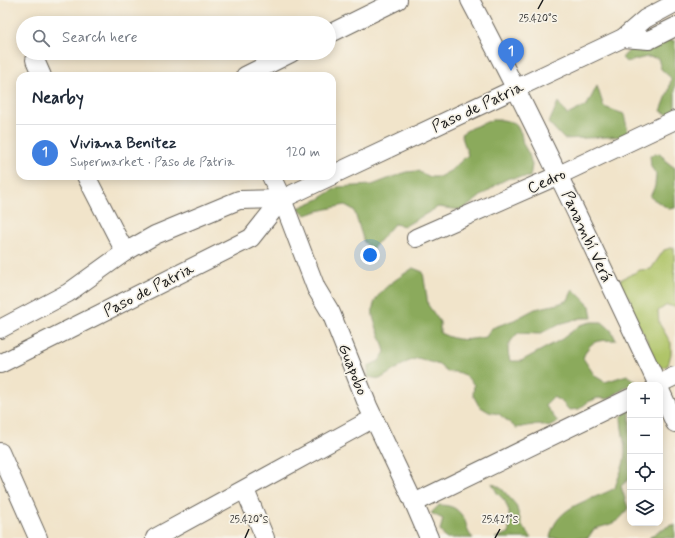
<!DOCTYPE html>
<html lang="en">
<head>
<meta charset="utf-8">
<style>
  :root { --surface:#fff; --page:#f6f6f7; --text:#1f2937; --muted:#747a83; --line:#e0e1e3; --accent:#c8321e }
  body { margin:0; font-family:Mynerve,sans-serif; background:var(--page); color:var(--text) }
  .controls { position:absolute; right:12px; bottom:12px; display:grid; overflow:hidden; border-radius:8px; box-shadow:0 2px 10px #0003 }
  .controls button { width:36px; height:36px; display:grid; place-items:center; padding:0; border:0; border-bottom:1px solid var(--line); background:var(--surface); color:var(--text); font:20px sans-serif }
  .you { position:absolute; left:370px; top:255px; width:14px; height:14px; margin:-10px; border:3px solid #fff; border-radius:50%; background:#1a73e8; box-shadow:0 0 0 6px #1a73e833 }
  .badge { display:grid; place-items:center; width:26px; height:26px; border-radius:50%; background:var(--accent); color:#fff; font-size:13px; font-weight:700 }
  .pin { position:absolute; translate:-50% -33px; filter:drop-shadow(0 1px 2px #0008) }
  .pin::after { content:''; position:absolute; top:21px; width:14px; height:12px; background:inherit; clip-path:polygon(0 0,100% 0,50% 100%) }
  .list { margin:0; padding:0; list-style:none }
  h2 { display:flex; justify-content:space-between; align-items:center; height:52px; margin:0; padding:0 16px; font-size:17px }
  h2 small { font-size:13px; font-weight:400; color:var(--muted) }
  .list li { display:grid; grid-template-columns:26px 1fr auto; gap:12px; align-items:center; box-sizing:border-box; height:56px; padding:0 16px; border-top:1px solid var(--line) }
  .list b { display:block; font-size:15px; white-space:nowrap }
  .list p { margin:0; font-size:13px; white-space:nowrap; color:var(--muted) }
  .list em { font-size:13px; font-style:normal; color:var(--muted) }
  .icon { flex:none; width:22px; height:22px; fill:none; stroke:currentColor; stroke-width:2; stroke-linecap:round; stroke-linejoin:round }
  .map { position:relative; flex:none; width:675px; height:538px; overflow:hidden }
  .search { position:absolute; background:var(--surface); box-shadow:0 2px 10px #0003; left:16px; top:16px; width:320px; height:44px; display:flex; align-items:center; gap:10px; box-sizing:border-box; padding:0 14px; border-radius:22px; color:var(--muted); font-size:15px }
  .panel { position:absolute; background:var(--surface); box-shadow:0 2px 10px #0003; left:16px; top:72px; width:320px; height:108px; border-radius:12px }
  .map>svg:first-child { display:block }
  .green { fill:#afc468; stroke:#667042 }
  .forest { fill:#8baa5c; stroke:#54633c }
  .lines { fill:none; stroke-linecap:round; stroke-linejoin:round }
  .minor-casing { stroke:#676259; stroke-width:20 }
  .minor { stroke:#fff; stroke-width:18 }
  .ticks { fill:none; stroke:#1c1c1c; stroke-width:1.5 }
  .labels { text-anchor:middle; stroke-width:3.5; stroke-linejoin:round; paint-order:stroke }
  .street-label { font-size:16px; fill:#1c1c1c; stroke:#f7f3e8 }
  .ticks-label { font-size:10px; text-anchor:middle; fill:#1c1c1c; stroke:#f7f3e8; stroke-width:3.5; stroke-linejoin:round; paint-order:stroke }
</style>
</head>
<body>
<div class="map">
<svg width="675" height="538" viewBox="0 0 675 538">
  <rect width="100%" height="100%" fill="#f7f3e8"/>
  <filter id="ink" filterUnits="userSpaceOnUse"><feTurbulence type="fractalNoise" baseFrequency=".025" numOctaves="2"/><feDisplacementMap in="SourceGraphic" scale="8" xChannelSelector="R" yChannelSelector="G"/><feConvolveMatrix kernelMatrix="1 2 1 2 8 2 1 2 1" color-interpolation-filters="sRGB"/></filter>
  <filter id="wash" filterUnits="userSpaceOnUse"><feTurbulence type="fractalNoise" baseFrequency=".012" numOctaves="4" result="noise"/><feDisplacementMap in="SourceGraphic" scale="16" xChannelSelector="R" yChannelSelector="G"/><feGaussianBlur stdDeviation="0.9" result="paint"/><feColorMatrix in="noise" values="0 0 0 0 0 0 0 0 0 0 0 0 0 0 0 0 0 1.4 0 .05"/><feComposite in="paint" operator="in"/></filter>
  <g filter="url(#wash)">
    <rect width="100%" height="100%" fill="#f1e4ca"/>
    <polygon class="green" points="674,247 675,307 667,305 658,311 659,323 671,343 671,354 668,365 658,370 649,363 647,340 636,320 629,297 618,292 620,280 640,270 651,269 664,250"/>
    <g class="forest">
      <path d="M663,38L675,41V114L671,116L661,111L669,90L671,78L661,69L658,58L647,57L626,62L622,58C636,42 643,42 663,38Z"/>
      <polygon points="597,86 604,107 624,114 629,136 564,139 549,123 558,102 567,115 587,105"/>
      <polygon points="492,120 503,120 515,123 521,133 523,144 529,154 532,165 530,177 509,178 499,183 481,196 471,204 461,210 438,207 405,226 394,224 372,249 364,242 354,210 345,205 318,211 306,215 298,208 319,199 338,187 372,185 406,172 418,171 428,177 439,177 450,171 468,155 461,134 471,128"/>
      <polygon points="660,153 667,162 675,168 675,208 669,209 650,197 655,186 656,174 651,167 650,155"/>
      <path d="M413,268L423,272L428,305L440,322V333C459,342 466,340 486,337L492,328L514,320L535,309L558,304L568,300L573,289L590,306L592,318H581L559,324L539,334L518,333C508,344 506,346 510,361H521L562,339L580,325L591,322H602L611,330L616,340C598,341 591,338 583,358L595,376L605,382L627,375L636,381L608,399L598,398L588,402L579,409L569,410L562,402L553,397L545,405L558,422L549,427L539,424L516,428L499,414L489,412L479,406L473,395L474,385C465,374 462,371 447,372L439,365L418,358L407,362L380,379L368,377V366L379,361L385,352C383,341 377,331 374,320C366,295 396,280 413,268Z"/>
      <path d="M630,409V478L621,486L628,508C619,524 610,524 594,529L588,538H550C556,504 590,502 615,488C618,476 625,466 625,452C625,441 621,429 621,417Z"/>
      <polygon points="492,483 502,489 516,505 522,526 532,538 495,538 509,533 509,511 505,501 497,493"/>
      <path d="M439,505C451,505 459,508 465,521C468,528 466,531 473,538H445L440,530L443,519L431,513Z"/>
      <polygon points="671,525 675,525 675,538 649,538 660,530"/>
    </g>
  </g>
  <g filter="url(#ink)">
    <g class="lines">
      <g class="minor-casing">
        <g id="minor">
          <path d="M470,0C537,127 597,256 658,385"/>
          <polyline points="329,34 398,0"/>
          <polyline points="623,38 649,40 675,27"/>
          <polyline points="35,60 42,76"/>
          <polyline points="245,76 291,53"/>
          <polyline points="332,175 623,38 645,19 675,3"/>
          <polyline points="86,176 125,252"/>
          <polyline points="271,176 282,199 316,288 331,313 368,406 414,503 429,538"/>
          <polyline points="416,238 559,175 675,120"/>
          <polyline points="0,329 68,293 125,252 155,235 239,200 282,199 331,176"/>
          <polyline points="0,364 251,238 282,199"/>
          <polyline points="656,385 675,376"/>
          <polyline points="660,390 675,423"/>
          <polyline points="0,452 38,538"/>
          <polyline points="245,490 265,538"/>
          <polyline points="414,503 630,398"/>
          <polyline points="155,538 374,418"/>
        </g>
      </g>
      <use href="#minor" class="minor"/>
    </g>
  </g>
  <path class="ticks" d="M538,9L543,0M245,538L249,529M495,538L500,529"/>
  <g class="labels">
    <g class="street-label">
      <text transform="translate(477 106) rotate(-25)" y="6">Paso de Patria</text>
      <text transform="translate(546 180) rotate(-24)" y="6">Cedro</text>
      <text transform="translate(588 236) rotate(65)" y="6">Panambí Verá</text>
      <text transform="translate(148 289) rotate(-27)" y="6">Paso de Patria</text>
      <text transform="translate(354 369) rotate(68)" y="6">Guapobo</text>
    </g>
  </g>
  <g class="ticks-label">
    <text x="538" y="22">25.420°S</text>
    <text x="249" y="523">25.420°S</text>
    <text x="500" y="523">25.421°S</text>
  </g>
</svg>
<div class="controls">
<button>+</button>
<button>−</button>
<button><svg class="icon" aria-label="locate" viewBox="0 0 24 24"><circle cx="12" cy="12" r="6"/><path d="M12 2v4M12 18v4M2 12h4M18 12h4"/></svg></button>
<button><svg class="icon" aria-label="layers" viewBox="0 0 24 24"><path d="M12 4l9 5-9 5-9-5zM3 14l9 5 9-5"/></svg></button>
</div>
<div class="you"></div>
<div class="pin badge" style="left:511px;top:71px;background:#3f7fe0">1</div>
<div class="search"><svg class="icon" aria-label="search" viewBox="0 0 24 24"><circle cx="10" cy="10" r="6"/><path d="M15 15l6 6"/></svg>Search here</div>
<section class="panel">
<h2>Nearby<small></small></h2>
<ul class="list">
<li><span class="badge" style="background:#3f7fe0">1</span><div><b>Viviana Benitez</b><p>Supermarket · Paso de Patria</p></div><em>120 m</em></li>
</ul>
</section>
</div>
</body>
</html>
